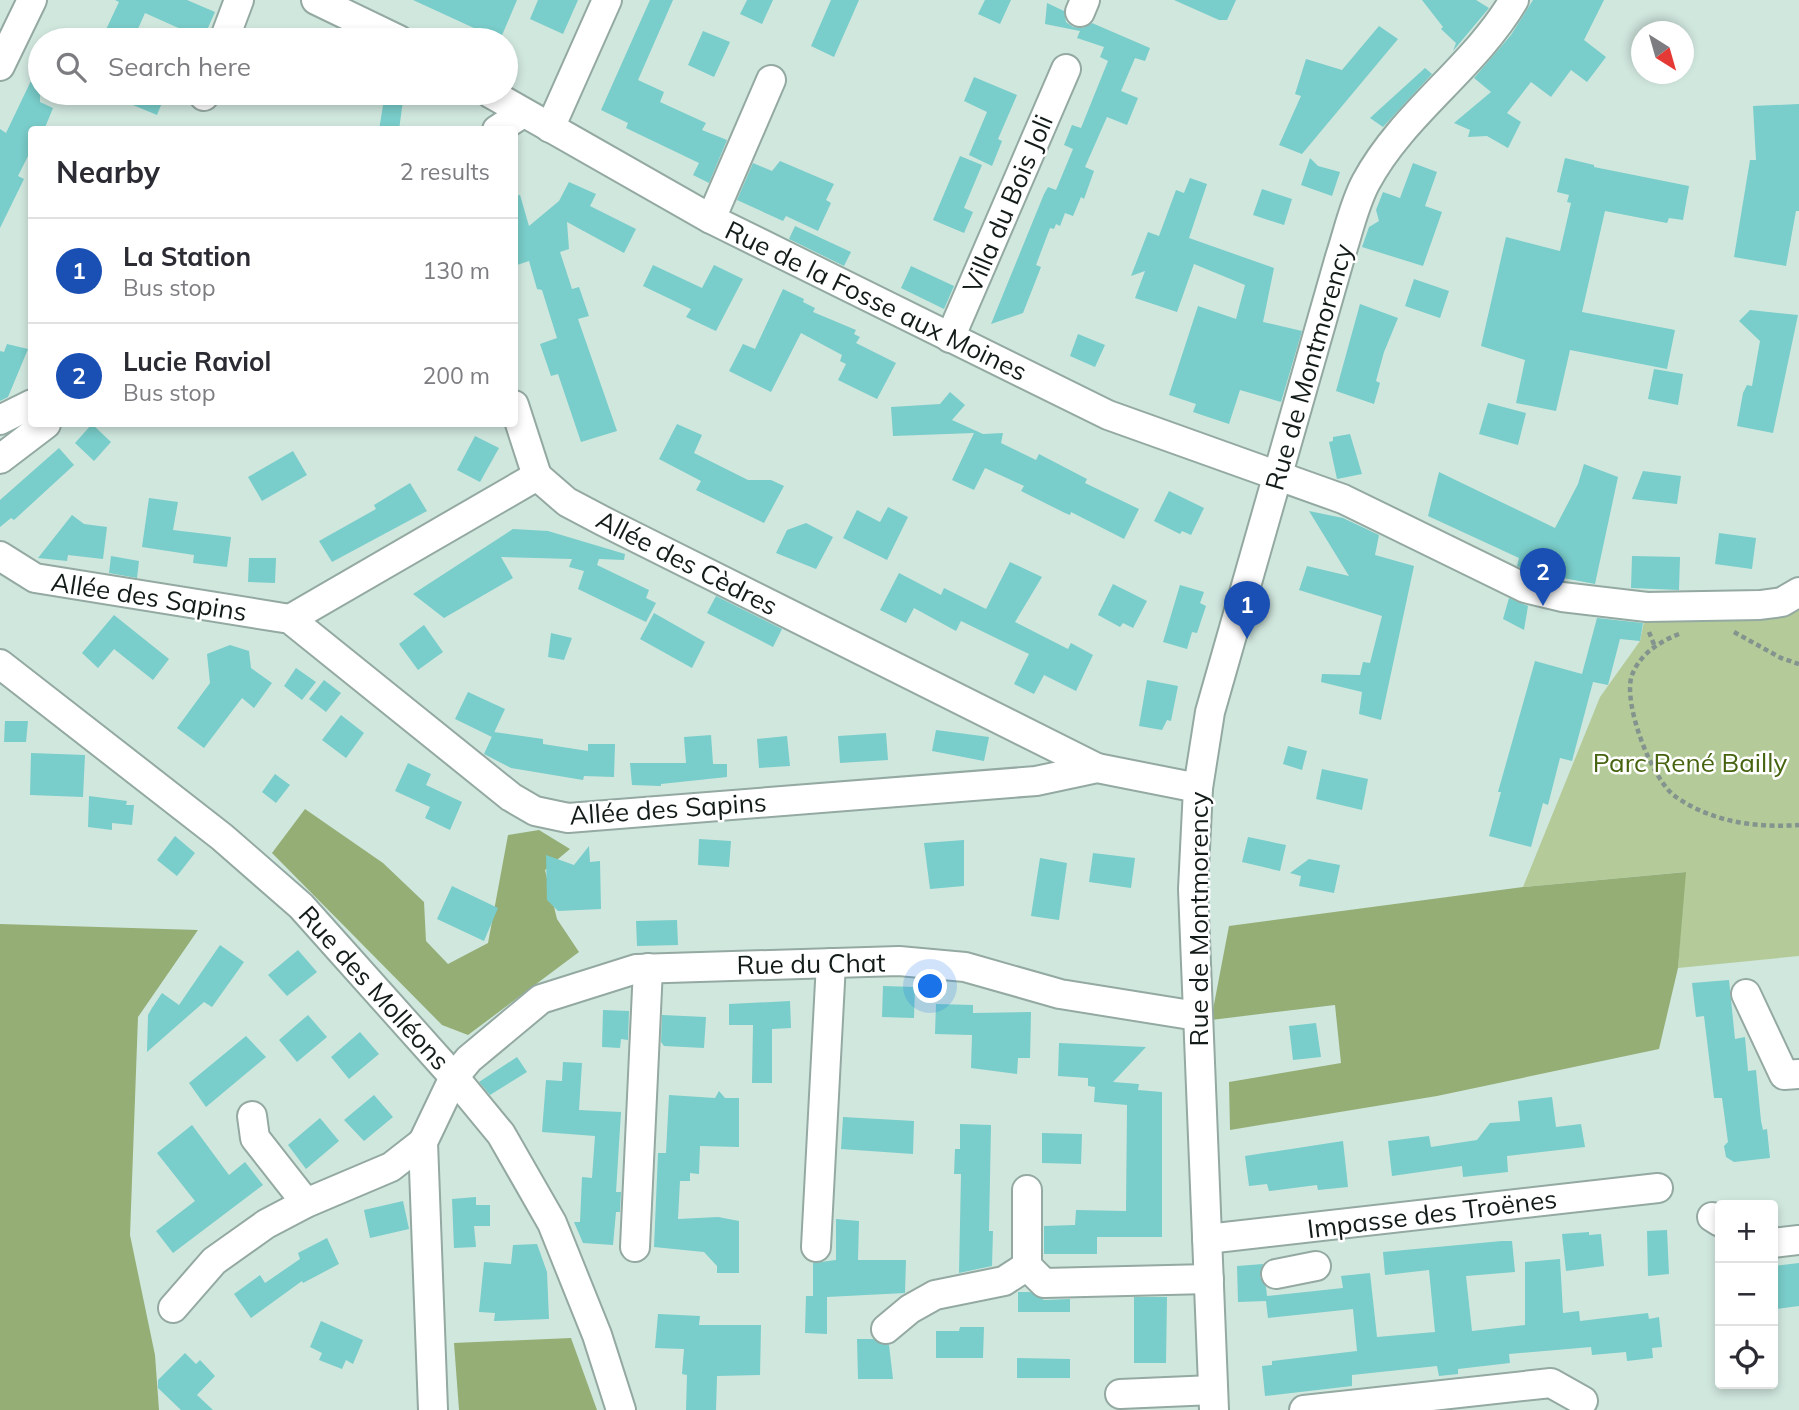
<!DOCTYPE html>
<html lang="en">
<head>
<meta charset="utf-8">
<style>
  :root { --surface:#fff; --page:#f2f2f3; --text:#2b2b33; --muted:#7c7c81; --line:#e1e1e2; --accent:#5756cd }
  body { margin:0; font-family:Mulish,sans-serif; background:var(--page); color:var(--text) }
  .controls { position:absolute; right:21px; bottom:21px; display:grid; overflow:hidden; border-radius:7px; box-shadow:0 4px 10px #0003 }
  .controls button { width:63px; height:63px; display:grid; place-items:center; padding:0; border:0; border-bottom:2px solid var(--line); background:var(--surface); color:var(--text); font:35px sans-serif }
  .compass { position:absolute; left:1631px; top:21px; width:63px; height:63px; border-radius:50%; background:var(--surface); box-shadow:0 4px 10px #0003; rotate:143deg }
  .you { position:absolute; left:931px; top:987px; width:24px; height:24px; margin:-18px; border:5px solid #fff; border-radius:50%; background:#1a73e8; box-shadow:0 0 0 10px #1a73e833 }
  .badge { display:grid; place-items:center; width:46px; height:46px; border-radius:50%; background:var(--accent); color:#fff; font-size:23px; font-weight:700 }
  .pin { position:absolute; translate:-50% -58px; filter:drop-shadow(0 2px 4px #0008) }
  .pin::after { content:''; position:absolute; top:37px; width:24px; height:21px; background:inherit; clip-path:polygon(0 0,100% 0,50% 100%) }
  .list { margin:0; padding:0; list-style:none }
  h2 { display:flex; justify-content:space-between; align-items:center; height:91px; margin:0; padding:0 28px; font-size:30px }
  h2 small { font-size:23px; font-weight:400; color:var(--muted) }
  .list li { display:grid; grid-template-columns:46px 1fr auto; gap:21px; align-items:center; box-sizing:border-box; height:105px; padding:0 28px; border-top:2px solid var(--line) }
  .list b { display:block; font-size:26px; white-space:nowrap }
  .list p { margin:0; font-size:23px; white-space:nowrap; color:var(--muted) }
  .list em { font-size:23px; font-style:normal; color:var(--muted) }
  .icon { flex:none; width:38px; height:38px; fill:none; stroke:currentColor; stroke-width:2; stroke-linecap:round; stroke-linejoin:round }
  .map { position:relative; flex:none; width:1799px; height:1410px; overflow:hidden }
  .search { position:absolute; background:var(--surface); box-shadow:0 4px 10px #0003; left:28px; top:28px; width:490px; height:77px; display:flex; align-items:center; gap:18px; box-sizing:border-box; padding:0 24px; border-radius:38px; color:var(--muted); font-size:26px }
  .panel { position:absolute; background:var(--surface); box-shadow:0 4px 10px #0003; left:28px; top:126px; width:490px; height:301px; border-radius:7px }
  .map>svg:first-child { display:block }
  .green { fill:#b4cb99 }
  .forest { fill:#95ae76 }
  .building { fill:#79cdca }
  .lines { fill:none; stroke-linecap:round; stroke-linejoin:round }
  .minor-casing { stroke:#93a9a1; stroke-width:32 }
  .path { stroke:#83948e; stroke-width:4.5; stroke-dasharray:5 3.5; stroke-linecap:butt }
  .minor { stroke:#fff; stroke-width:28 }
  .labels { text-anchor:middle; stroke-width:5; stroke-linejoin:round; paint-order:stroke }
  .street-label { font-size:26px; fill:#141c19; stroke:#fff }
  .park-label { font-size:26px; fill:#46630f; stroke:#fff }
</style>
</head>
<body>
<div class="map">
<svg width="1799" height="1410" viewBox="0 0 1799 1410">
  <rect width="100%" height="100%" fill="#d0e7de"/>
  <polygon class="green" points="1799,594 1799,956 1678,968 1685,872 1523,887 1600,697 1640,641 1647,607"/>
  <g class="forest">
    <polygon points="305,809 383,863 424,902 426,941 448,964 488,943 508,835 539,830 570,849 545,870 557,919 579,952 468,1035 442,1025 272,853"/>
    <polygon points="1686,872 1678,968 1659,1049 1437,1096 1230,1130 1229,1082 1341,1063 1335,1005 1211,1020 1229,926 1523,887"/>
    <polygon points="0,924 198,930 138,1017 130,1235 155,1355 159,1410 0,1410"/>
    <polygon points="571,1338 597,1410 459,1410 454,1343"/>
  </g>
  <g class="building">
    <polygon points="115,0 187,0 215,12 203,39 145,13 133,40 101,40 119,2"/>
    <polygon points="413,0 517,0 500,40"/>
    <polygon points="538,0 578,0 563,34 530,19"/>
    <polygon points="650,0 673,0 638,80 664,92 660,102 706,123 702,130 727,140 709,183 693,175 699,163 626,128 628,123 601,110"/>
    <polygon points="747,0 773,0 762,24 740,14"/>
    <polygon points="831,0 859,0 834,57 811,46"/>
    <polygon points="985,0 1011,0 1000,24 978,14"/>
    <polygon points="1174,0 1236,0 1227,20 1219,20"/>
    <polygon points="1422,0 1476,0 1489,8 1453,51 1456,43 1441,29 1443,27"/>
    <polygon points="1533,0 1604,0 1584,40 1606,57 1587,82 1571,70 1551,97 1531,82 1507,113 1521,122 1508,148 1487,136 1468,137 1470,130 1454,123 1491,92 1474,78 1511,35"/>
    <polygon points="1047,3 1064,11 1066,22 1073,27 1083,28 1092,23 1150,48 1145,61 1135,58 1121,91 1138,98 1127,125 1107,117 1085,167 1094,171 1084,199 1081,197 1073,216 1065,213 1060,226 1056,224 1054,229 1050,228 1036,265 1041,267 1023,313 991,324 1044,194 1048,187 1056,190 1073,149 1064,145 1072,125 1081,128 1108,61 1100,57 1104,47 1077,38 1080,31 1045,24"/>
    <polygon points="1379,26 1398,39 1302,154 1279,145 1301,96 1295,94 1306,59 1342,70"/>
    <polygon points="703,31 730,42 714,77 688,65"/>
    <polygon points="40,62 40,102 53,108 44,130 32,130 32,148 18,176 24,179 0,228 0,129 6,133"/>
    <polygon points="1425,68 1432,74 1383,127 1370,118"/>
    <polygon points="974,77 1017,95 998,139 1002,141 992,166 969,155 987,112 964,101"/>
    <polygon points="104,93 166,93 157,115"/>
    <polygon points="385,93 404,93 399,130 379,130"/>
    <polygon points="1799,104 1799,211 1796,211 1786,266 1734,257 1750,160 1756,160 1753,106"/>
    <polygon points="960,156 982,165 964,208 973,212 964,233 933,220"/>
    <polygon points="1310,158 1318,166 1340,172 1332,196 1301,185"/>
    <polygon points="1565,158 1594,165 1594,167 1689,186 1683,220 1669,218 1667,223 1605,211 1582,312 1675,330 1667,369 1570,350 1556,411 1516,403 1525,360 1481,346 1506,237 1560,251 1571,203 1567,202 1569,195 1557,192"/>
    <polygon points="780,161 834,184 826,200 831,203 818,231 786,216 783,221 737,200 753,163 772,171"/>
    <polygon points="1413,163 1437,172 1425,206 1442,212 1423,266 1362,247 1369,227 1379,221 1376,210 1383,192 1400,198"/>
    <polygon points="1190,178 1207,184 1189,238 1274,268 1263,322 1302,331 1281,402 1240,390 1229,424 1193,412 1196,404 1169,395 1198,306 1236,319 1245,285 1194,264 1177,312 1135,298 1145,271 1131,276 1148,232 1159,236 1176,190 1184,193"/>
    <polygon points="569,182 596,194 590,206 636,229 624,253 567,222 569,249 560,252 572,289 579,287 589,316 578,319 617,431 581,442 558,374 551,376 540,344 557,338 542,290 537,289 529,261 514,266 514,196 520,195 529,226 559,201"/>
    <polygon points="1262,189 1292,199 1284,225 1253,215"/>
    <polygon points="795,226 851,252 844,266 789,239"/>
    <polygon points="653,265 702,288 714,265 743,279 716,331 686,317 691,309 643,286"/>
    <polygon points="911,266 954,286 944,309 901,288"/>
    <polygon points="1414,279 1449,291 1440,318 1405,306"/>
    <polygon points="783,289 804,299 803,302 815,308 813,312 856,330 854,334 860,337 856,343 896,363 877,399 838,380 846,364 840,361 842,355 801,333 771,392 729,371 743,344 755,349"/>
    <polygon points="1360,304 1398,318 1384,352 1376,381 1380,383 1374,404 1336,391"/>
    <polygon points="1750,310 1798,315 1773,433 1737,426 1743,393 1747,385 1752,386 1760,341 1739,321"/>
    <polygon points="1078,334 1105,345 1095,367 1070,356"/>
    <polygon points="7,344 28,349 8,397 0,401 0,351 4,352"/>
    <polygon points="1654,369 1683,374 1678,405 1648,399"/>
    <polygon points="950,392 965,405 952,420 983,434 1003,433 1001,443 1036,460 1039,454 1087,479 1085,483 1139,509 1124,539 1071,512 1070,515 1065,513 1021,491 1024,486 985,468 974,490 952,480 974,433 893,436 891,407 940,404"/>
    <polygon points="1488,403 1526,413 1518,445 1479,434"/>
    <polygon points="92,424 111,442 94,461 75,443"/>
    <polygon points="677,424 702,435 694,453 748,480 771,480 784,486 764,523 696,490 701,481 659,459"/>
    <polygon points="1350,434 1362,474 1337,479 1329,442 1333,441 1333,437"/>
    <polygon points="475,436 499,448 480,482 457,470"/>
    <polygon points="59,448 74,465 14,520 11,518 0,527 0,500"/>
    <polygon points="293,451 307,475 262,501 248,477"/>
    <polygon points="1584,464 1618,477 1595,584 1531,572 1517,566 1519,558 1428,516 1439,472 1555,528 1578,484"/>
    <polygon points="1643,471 1681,476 1677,504 1632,499"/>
    <polygon points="410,483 427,511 332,562 319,541 376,509 374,505"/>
    <polygon points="1169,491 1204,508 1191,535 1182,531 1180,534 1154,521"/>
    <polygon points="149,498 178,502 173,530 231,537 227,567 193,563 194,555 142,547"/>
    <polygon points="888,507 908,517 887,560 843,538 857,510 880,522"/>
    <polygon points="1309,511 1343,518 1379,535 1375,555 1414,566 1381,720 1359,714 1362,692 1321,682 1322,674 1360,675 1363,662 1370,663 1382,616 1299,590 1307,566 1349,576"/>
    <polygon points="72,515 84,524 107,527 103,559 68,555 67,561 38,558"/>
    <polygon points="806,523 833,537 816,569 776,553 787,530"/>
    <polygon points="513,529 548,531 625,554 624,560 599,559 597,565 649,590 646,598 656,603 646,622 578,589 584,571 569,567 572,559 501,557 513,578 444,618 413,594"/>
    <polygon points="1719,533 1756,538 1752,569 1715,564"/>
    <polygon points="111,556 139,561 137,578 109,573"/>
    <polygon points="1632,556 1680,557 1679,590 1631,588"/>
    <polygon points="249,558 276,558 275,583 248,582"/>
    <polygon points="1010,562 1042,577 1015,622 1068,649 1071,643 1093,655 1076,691 1044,675 1034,694 1014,684 1029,654 961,621 956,631 914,608 906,623 880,610 899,573 941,595 944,588 986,609"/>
    <polygon points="1113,584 1147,601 1133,628 1123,623 1120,627 1098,615"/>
    <polygon points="1180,585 1204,592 1200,603 1206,606 1197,633 1192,632 1187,649 1163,642"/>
    <polygon points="716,596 782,629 773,647 707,613"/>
    <polygon points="1509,598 1528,606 1524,630 1503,619"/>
    <polygon points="654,613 705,642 692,668 640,639"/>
    <polygon points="114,615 169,659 153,680 114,649 98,668 82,653"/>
    <polygon points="1597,618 1643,623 1640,641 1620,639 1608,685 1593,682 1572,761 1560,758 1548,805 1543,803 1531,847 1489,836 1501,792 1498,792 1535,661 1582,674"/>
    <polygon points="424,625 443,652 418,670 399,644"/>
    <polygon points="551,633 572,638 564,660 548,657"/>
    <polygon points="230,645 249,651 251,668 272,683 254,708 242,698 204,748 177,728 210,683 207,654"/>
    <polygon points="296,668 316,682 302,700 284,686"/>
    <polygon points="324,680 341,693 326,712 309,699"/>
    <polygon points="1147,680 1178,686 1171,721 1167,720 1162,730 1139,726"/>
    <polygon points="468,692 505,709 492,737 455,719"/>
    <polygon points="341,715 364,733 346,758 322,740"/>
    <polygon points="5,721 28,721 26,742 4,742"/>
    <polygon points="936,730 989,737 984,761 932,751"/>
    <polygon points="494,732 543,739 543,744 588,751 588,744 615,744 614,777 584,776 583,780 511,768 484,754"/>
    <polygon points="886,733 888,760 840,763 838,736"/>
    <polygon points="711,735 713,764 727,764 727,777 661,784 661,786 632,785 630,763 686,763 684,737"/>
    <polygon points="787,736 790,766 759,768 757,739"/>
    <polygon points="1288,746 1307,751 1302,770 1283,764"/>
    <polygon points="31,753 85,755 83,797 30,795"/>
    <polygon points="408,763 431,774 426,785 462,802 450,830 425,818 430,807 395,791"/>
    <polygon points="1322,769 1368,779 1362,810 1316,799"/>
    <polygon points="275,774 290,785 276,803 262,792"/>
    <polygon points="89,796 127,801 126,805 134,805 132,825 112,823 112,830 88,827"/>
    <polygon points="175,836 195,853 177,876 157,860"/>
    <polygon points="1248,837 1286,845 1280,871 1242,862"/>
    <polygon points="699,839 731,841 729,867 698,865"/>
    <polygon points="964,840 964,886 930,889 924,843"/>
    <polygon points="589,846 590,862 600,861 601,909 558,911 547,900 546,855 574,865"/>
    <polygon points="1093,853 1135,858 1131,888 1089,882"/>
    <polygon points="1040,858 1067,863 1059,920 1031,916"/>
    <polygon points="1309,859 1340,865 1334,893 1299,886 1301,876 1290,873"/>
    <polygon points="452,886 498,908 484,941 437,919"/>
    <polygon points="677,920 678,945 637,946 636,921"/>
    <polygon points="220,945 244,962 212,1007 204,1002 147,1052 148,1015 152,1008 162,993 179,1005"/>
    <polygon points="298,950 317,972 287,996 268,975"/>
    <polygon points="1729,980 1735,1039 1745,1037 1748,1071 1756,1070 1761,1121 1763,1130 1767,1129 1770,1158 1734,1162 1726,1157 1724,1146 1728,1142 1722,1098 1714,1098 1704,1016 1696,1017 1692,983"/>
    <polygon points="883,986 915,987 914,1018 882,1017"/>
    <polygon points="790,1001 791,1028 772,1029 772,1083 752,1083 753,1025 729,1025 729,1004"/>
    <polygon points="936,1004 973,1005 973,1013 1031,1012 1030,1058 1018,1058 1017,1074 971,1068 972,1035 935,1034"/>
    <polygon points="603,1010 629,1011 628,1040 621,1039 620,1048 602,1047"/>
    <polygon points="308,1015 327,1037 297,1062 279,1040"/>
    <polygon points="662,1015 706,1017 704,1048 664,1046 661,1042"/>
    <polygon points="1316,1023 1321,1057 1293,1060 1289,1026"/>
    <polygon points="360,1032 379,1054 349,1079 331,1057"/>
    <polygon points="246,1036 266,1057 206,1107 189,1083"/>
    <polygon points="1059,1043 1146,1047 1113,1082 1139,1084 1138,1090 1162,1092 1162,1237 1097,1237 1097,1254 1044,1254 1044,1226 1075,1225 1076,1210 1126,1211 1127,1105 1094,1102 1095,1087 1088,1086 1088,1078 1058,1076"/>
    <polygon points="517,1057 527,1072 490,1095 479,1082"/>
    <polygon points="563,1062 582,1063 579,1110 621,1112 616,1192 621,1192 620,1212 616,1212 613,1245 583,1243 574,1222 580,1222 582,1177 592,1178 595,1136 542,1132 546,1080 562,1081"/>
    <polygon points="719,1091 725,1098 739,1098 739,1147 700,1146 699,1174 690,1173 690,1181 680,1181 678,1219 718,1217 739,1221 739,1273 717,1273 717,1266 704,1252 654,1247 658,1153 666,1153 669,1095 715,1098"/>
    <polygon points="374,1095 393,1117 364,1141 344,1120"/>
    <polygon points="1552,1097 1556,1127 1581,1124 1585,1147 1507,1156 1508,1172 1463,1177 1462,1166 1392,1176 1388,1141 1429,1136 1431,1147 1477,1140 1490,1123 1520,1121 1518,1101"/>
    <polygon points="843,1117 914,1121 913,1154 841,1149"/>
    <polygon points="320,1118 339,1141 306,1169 288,1145"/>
    <polygon points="960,1124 991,1125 989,1231 993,1231 992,1266 959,1273 961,1174 954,1174 955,1149 960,1149"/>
    <polygon points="192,1125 229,1175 245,1162 263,1185 173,1253 156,1231 195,1201 157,1153"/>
    <polygon points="1042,1133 1082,1134 1081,1164 1042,1163"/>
    <polygon points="1343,1141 1348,1187 1318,1190 1317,1185 1269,1191 1267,1184 1249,1186 1245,1156"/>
    <polygon points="476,1197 476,1205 490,1205 490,1226 474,1226 476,1247 454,1248 452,1199"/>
    <polygon points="403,1201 409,1229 370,1238 364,1210"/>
    <polygon points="836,1219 859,1221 858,1260 906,1260 905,1293 827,1297 827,1334 805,1333 806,1296 813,1296 813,1263 836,1260"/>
    <polygon points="1667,1230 1669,1274 1648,1276 1647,1231"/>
    <polygon points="1589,1232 1589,1235 1601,1234 1604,1266 1566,1271 1562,1234"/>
    <polygon points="327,1238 339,1264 303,1283 302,1281 251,1318 234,1294 260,1275 265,1283 300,1259 298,1253"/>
    <polygon points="1502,1241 1512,1241 1515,1272 1466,1276 1472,1331 1525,1325 1525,1262 1560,1259 1563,1313 1579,1311 1580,1321 1648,1313 1649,1319 1659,1317 1662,1347 1652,1348 1653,1358 1627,1361 1626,1352 1592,1355 1591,1347 1509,1354 1510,1363 1458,1369 1458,1374 1439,1376 1437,1366 1352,1375 1352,1386 1265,1396 1262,1366 1272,1365 1272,1361 1357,1351 1353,1309 1268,1318 1266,1301 1238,1302 1237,1266 1263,1264 1260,1277 1266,1287 1267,1296 1343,1288 1341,1276 1370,1273 1377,1337 1435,1332 1429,1270 1385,1275 1383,1252"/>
    <polygon points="537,1244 547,1272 549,1319 494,1321 495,1313 479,1312 484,1262 511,1264 513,1245"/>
    <polygon points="1799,1263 1799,1306 1775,1309 1773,1266"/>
    <polygon points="1018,1292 1030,1292 1044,1300 1070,1299 1070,1312 1018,1312"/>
    <polygon points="1134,1297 1167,1297 1166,1363 1134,1363"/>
    <polygon points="658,1314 700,1316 699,1325 761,1325 760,1375 717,1376 716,1410 686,1410 687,1375 682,1374 684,1349 655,1348"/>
    <polygon points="321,1321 363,1340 353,1364 346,1360 342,1369 319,1360 322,1353 310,1347"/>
    <polygon points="960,1327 984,1327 983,1358 936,1358 936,1331 959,1331"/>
    <polygon points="857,1339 873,1339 889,1345 893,1379 858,1379"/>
    <polygon points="185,1353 196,1364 200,1360 215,1376 197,1395 213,1410 181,1410 158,1388 158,1380"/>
    <polygon points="1017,1358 1070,1359 1070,1378 1017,1378"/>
  </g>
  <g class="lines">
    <g class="minor-casing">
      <g id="minor">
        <polyline points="316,0 399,40"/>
        <polyline points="1080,12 1085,0"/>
        <polyline points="224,40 239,0"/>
        <polyline points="0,66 32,0"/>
        <polyline points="490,93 711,219 1108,415 1343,499 1525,588 1562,597 1647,607 1760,605 1782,602 1799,592"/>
        <polyline points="204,96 205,93"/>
        <polyline points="550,128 607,0"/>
        <polyline points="497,130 523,113"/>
        <polyline points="711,219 771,80"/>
        <polyline points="950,338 1066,69"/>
        <polyline points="514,405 537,476"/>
        <polyline points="0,420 32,404"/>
        <polyline points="0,459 46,424"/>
        <polyline points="0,556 35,578 290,619 511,797 535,811 568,818 1036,781 1097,768 1198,788"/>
        <polyline points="290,619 537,476 567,502 603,521 1097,768"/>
        <polyline points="0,664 222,837 301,906 454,1077 501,1134 552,1223 597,1335 621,1410"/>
        <polyline points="1746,994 1784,1075 1799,1074"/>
        <polyline points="252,1116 255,1138 306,1203"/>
        <polyline points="1027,1190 1027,1266 1044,1283 1209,1279"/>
        <polyline points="1712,1217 1720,1222"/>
        <polyline points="1207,1239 1658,1188"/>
        <polyline points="1773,1243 1799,1240"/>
        <polyline points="635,1247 648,968"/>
        <polyline points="816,1247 831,963"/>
        <polyline points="1276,1274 1316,1266"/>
        <polyline points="173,1308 214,1261 266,1224 306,1203 391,1167 423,1142"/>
        <polyline points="886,1329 910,1309 935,1295 1004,1281 1027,1266"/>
        <polyline points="1120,1394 1213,1390"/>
        <polyline points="433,1410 423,1142 454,1077 469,1059 541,999 636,969 899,961 965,967 1060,994 1197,1016"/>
        <path d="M1214,1410L1193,889L1198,788L1210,712L1340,257C1348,233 1354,204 1366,182C1403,113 1474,68 1514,0"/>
        <polyline points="1304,1410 1551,1383 1583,1401"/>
      </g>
    </g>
    <g class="path">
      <polyline points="1649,632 1655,647"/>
      <polyline points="1734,632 1781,658 1799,664"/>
      <path d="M1679,634C1659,642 1640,654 1632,675C1622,702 1652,781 1676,797C1712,822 1756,828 1799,825"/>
    </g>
    <use href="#minor" class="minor"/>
  </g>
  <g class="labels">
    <g class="street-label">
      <text transform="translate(1008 204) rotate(-67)" y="9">Villa du Bois Joli</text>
      <text transform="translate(876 301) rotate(26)" y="9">Rue de la Fosse aux Moines</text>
      <text transform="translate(1309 367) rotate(-74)" y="9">Rue de Montmorency</text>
      <text transform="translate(687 563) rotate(27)" y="9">Allée des Cèdres</text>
      <text transform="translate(149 597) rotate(9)" y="9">Allée des Sapins</text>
      <text transform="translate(668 809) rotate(-4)" y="9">Allée des Sapins</text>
      <text transform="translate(1199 919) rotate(-90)" y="9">Rue de Montmorency</text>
      <text transform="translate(811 964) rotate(-1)" y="9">Rue du Chat</text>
      <text transform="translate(374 988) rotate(48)" y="9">Rue des Molléons</text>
      <text transform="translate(1432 1214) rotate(-7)" y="9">Impasse des Troënes</text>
    </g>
    <g class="park-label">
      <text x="1690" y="772">Parc René Bailly</text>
    </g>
  </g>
</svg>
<div class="controls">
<button>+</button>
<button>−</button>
<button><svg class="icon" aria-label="locate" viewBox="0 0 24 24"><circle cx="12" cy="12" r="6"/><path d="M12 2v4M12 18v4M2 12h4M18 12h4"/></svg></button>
</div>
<svg class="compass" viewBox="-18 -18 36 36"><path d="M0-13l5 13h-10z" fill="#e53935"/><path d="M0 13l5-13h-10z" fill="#7c7c81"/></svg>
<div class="you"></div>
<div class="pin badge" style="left:1247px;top:639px;background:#1a4fb4">1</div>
<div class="pin badge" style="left:1543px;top:606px;background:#1a4fb4">2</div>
<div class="search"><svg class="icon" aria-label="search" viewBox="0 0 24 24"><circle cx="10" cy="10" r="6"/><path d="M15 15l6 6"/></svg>Search here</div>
<section class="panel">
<h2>Nearby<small>2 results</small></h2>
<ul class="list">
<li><span class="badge" style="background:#1a4fb4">1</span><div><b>La Station</b><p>Bus stop</p></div><em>130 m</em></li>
<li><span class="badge" style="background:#1a4fb4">2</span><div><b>Lucie Raviol</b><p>Bus stop</p></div><em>200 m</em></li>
</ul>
</section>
</div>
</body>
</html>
